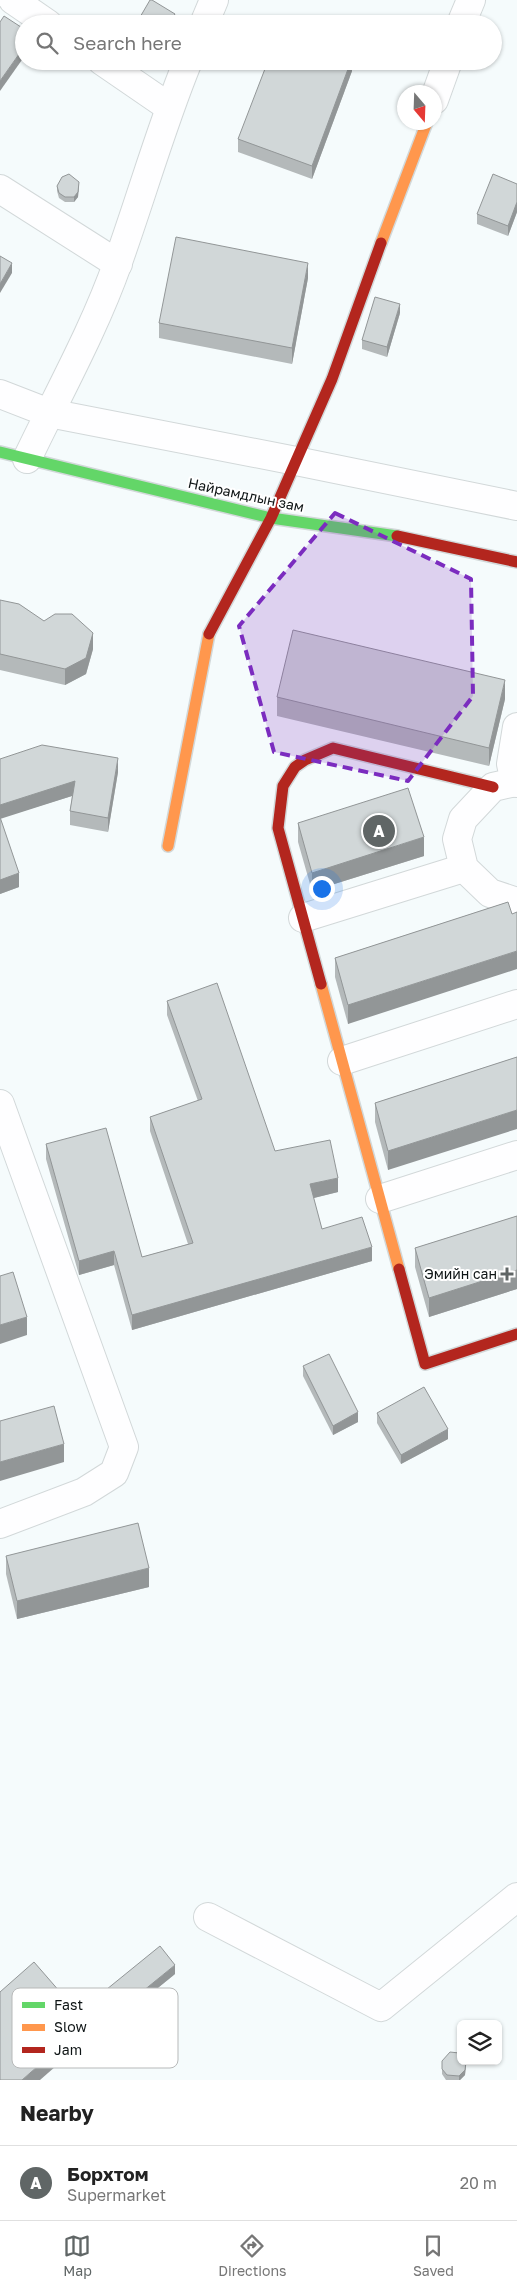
<!DOCTYPE html>
<html lang="en">
<head>
<meta charset="utf-8">
<style>
  :root { --surface:#fff; --page:#f6f6f6; --text:#222; --muted:#767676; --line:#e0e0e0; --accent:#606666 }
  body { margin:0; font-family:"Golos Text",sans-serif; background:var(--page); color:var(--text) }
  .controls { position:absolute; right:15px; bottom:15px; display:grid; overflow:hidden; border-radius:8px; box-shadow:0 1px 4px #0004 }
  .controls button { width:45px; height:45px; display:grid; place-items:center; padding:0; border:0; border-bottom:1px solid var(--line); background:var(--surface); color:var(--text); font:25px sans-serif }
  .compass { position:absolute; left:397px; top:85px; width:45px; height:45px; border-radius:50%; background:var(--surface); box-shadow:0 1px 4px #0004; rotate:161deg }
  .you { position:absolute; left:321px; top:888px; width:18px; height:18px; margin:-12px; border:4px solid #fff; border-radius:50%; background:#1a73e8; box-shadow:0 0 0 8px #1a73e833 }
  .badge { display:grid; place-items:center; width:32px; height:32px; border-radius:50%; background:var(--accent); color:#fff; font-size:16px; font-weight:700 }
  .pin { position:absolute; translate:-50% -50%; border:2px solid #fff; box-shadow:0 1px 5px #0006 }
  .list { margin:0; padding:0; list-style:none }
  h2 { display:flex; justify-content:space-between; align-items:center; height:65px; margin:0; padding:0 20px; font-size:21px }
  h2 small { font-size:16px; font-weight:400; color:var(--muted) }
  .list li { display:grid; grid-template-columns:32px 1fr auto; gap:15px; align-items:center; box-sizing:border-box; height:75px; padding:0 20px; border-top:1px solid var(--line) }
  .list b { display:block; font-size:19px; white-space:nowrap }
  .list p { margin:0; font-size:16px; white-space:nowrap; color:var(--muted) }
  .list em { font-size:16px; font-style:normal; color:var(--muted) }
  .icon { flex:none; width:28px; height:28px; fill:none; stroke:currentColor; stroke-width:2; stroke-linecap:round; stroke-linejoin:round }
  .map { position:relative; flex:none; width:517px; height:2080px; overflow:hidden }
  .search { position:absolute; background:var(--surface); box-shadow:0 1px 4px #0004; left:15px; right:15px; top:15px; height:55px; display:flex; align-items:center; gap:12px; box-sizing:border-box; padding:0 18px; border-radius:28px; color:var(--muted); font-size:19px }
  .sheet { height:140px; background:var(--surface) }
  nav { display:flex; justify-content:space-around; align-items:center; box-sizing:border-box; height:70px; border-top:1px solid var(--line); background:var(--surface); font-size:14px; color:var(--muted) }
  nav a { display:grid; justify-items:center; gap:2px }
  nav .on { color:var(--accent) }
  .map>svg:first-child { display:block }
  .lines { fill:none; stroke-linecap:round; stroke-linejoin:round }
  .street-casing { stroke:#d2d8d9; stroke-width:30 }
  .fast-casing { stroke:#d2d8d9; stroke-width:14 }
  .slow-casing { stroke:#d2d8d9; stroke-width:14 }
  .jam-casing { stroke:#d2d8d9; stroke-width:14 }
  .street { stroke:#fefeff; stroke-width:28 }
  .fast { stroke:#63d668; stroke-width:11 }
  .slow { stroke:#ff974d; stroke-width:11 }
  .jam { stroke:#b3261e; stroke-width:11 }
  .wall { fill:#b4b9ba }
  .shaded-wall { fill:#929697 }
  .building { fill:#d1d7d8; stroke:#929697 }
  .marked { fill:#7b2cbf; fill-opacity:0.2; stroke:#7b2cbf; stroke-width:4; stroke-dasharray:10 6; stroke-linejoin:round }
  .poi-dot { fill:#606666; stroke:#fff; stroke-width:2 }
  .labels { text-anchor:middle; stroke-width:4; stroke-linejoin:round; paint-order:stroke }
  .street-label { font-size:14px; fill:#0f1516; stroke:#fff }
  .poi-label { font-size:14px; fill:#0f1516; stroke:#fff; text-anchor:end }
  .key { fill:#fff; stroke:#b7b9b9; stroke-width:1 }
  .key-label { font-size:14px; fill:#0f1516 }
</style>
</head>
<body>
<div class="map">
<svg width="517" height="2080" viewBox="0 0 517 2080">
  <rect width="100%" height="100%" fill="#f5fbfc"/>
  <g class="lines">
    <g class="street-casing">
      <g id="street">
        <polyline points="13,0 48,24"/>
        <polyline points="204,24 214,0"/>
        <polyline points="461,24 471,0"/>
        <polyline points="102,61 169,107"/>
        <polyline points="434,100 448,61"/>
        <polyline points="0,189 118,264"/>
        <polyline points="0,394 49,413 296,461 517,506"/>
        <path d="M27,459C58,394 94,330 118,262C142,195 161,127 188,61"/>
        <polyline points="517,727 511,764 515,782 517,783"/>
        <polyline points="515,782 493,787 463,819 457,839 464,868 490,893 517,902"/>
        <polyline points="303,918 464,868"/>
        <polyline points="342,1061 517,1004"/>
        <polyline points="0,1104 124,1447 114,1473 84,1492 0,1524"/>
        <polyline points="380,1199 517,1155"/>
        <polyline points="208,1917 381,2007 517,1897"/>
      </g>
    </g>
    <g class="fast-casing">
      <polyline id="fast" points="0,452 271,518 397,536"/>
    </g>
    <g class="slow-casing">
      <g id="slow">
        <polyline points="381,243 427,122"/>
        <polyline points="168,846 209,634"/>
        <polyline points="321,984 399,1269"/>
      </g>
    </g>
    <g class="jam-casing">
      <g id="jam">
        <polyline points="397,536 517,562"/>
        <polyline points="209,634 271,518 332,379 381,243"/>
        <polyline points="321,984 278,828 283,786 295,767 305,760 333,748 493,787"/>
        <polyline points="399,1269 425,1364 517,1334"/>
      </g>
    </g>
    <use href="#street" class="street"/>
    <use href="#fast" class="fast"/>
    <use href="#slow" class="slow"/>
    <use href="#jam" class="jam"/>
  </g>
  <g class="wall">
    <polygon points="352,61 352,71 312,179 238,152 238,139"/>
    <polygon points="517,184 517,212 508,236 477,224 477,214"/>
    <polygon points="57,186 79,187 78,197 74,202 65,202 59,198 57,191"/>
    <polygon points="308,278 292,364 159,338 159,323"/>
    <polygon points="400,313 387,357 362,349 362,340"/>
    <polygon points="0,600 44,621 93,649 86,674 65,685 0,670"/>
    <polygon points="277,697 505,699 489,766 277,716"/>
    <polygon points="0,759 118,772 108,832 70,825 70,811 72,796 0,818 19,887 0,894"/>
    <polygon points="298,823 424,856 312,891 298,842"/>
    <polygon points="508,902 348,1024 335,977 335,958"/>
    <polygon points="167,1001 275,1151 338,1192 313,1198 322,1229 372,1261 132,1330 114,1265 79,1275 46,1159 46,1144 142,1257 188,1244 150,1131 150,1117 198,1101 167,1015"/>
    <polygon points="517,1057 388,1170 375,1122 375,1103"/>
    <polygon points="517,1216 517,1289 429,1317 415,1267 415,1248"/>
    <polygon points="303,1366 358,1422 333,1435 303,1376"/>
    <polygon points="377,1413 448,1439 401,1464 377,1423"/>
    <polygon points="6,1556 149,1587 17,1619 6,1574"/>
    <polygon points="175,1974 111,2026 96,2008 96,1998"/>
    <polygon points="442,2061 466,2067 465,2075 460,2080 446,2080 442,2074"/>
  </g>
  <g class="shaded-wall">
    <polygon points="175,14 175,24 169,24"/>
    <polygon points="24,47 24,57 0,91 0,81"/>
    <polygon points="351,61 352,61 352,71 312,179 312,166"/>
    <polygon points="79,182 78,197 74,202 74,197"/>
    <polygon points="517,202 517,212 508,236 508,226"/>
    <polygon points="12,263 12,273 0,293 0,284"/>
    <polygon points="308,263 308,278 292,364 292,348"/>
    <polygon points="400,304 400,313 387,357 387,347"/>
    <polygon points="93,633 93,649 86,674 65,685 65,669"/>
    <polygon points="505,680 505,699 489,766 489,748"/>
    <polygon points="118,758 118,772 108,832 108,818"/>
    <polygon points="75,781 75,795 0,819 0,805"/>
    <polygon points="424,837 424,856 312,891 312,873"/>
    <polygon points="19,873 19,887 0,894 0,880"/>
    <polygon points="517,951 517,969 348,1024 348,1005"/>
    <polygon points="517,1110 517,1129 388,1170 388,1151"/>
    <polygon points="338,1178 338,1192 310,1199 310,1184"/>
    <polygon points="372,1247 372,1261 132,1330 132,1315"/>
    <polygon points="114,1251 114,1265 79,1275 79,1261"/>
    <polygon points="517,1270 517,1289 429,1317 429,1298"/>
    <polygon points="27,1317 27,1335 0,1344 0,1325"/>
    <polygon points="358,1412 358,1422 333,1435 333,1426"/>
    <polygon points="448,1429 448,1439 401,1464 401,1455"/>
    <polygon points="64,1444 64,1462 0,1481 0,1462"/>
    <polygon points="149,1568 149,1587 17,1619 17,1601"/>
    <polygon points="175,1965 175,1974 111,2026 111,2017"/>
    <polygon points="87,2023 87,2039 40,2080 22,2080"/>
    <polygon points="466,2062 465,2075 460,2080 459,2080 459,2076"/>
  </g>
  <g class="building">
    <polygon points="150,0 152,0 175,14 169,24 136,24"/>
    <polygon points="4,16 24,29 24,47 0,81 0,22"/>
    <polygon points="268,61 351,61 312,166 238,139"/>
    <polygon points="69,174 79,182 78,192 74,197 65,197 59,193 57,186 62,177"/>
    <polygon points="493,174 517,184 517,202 508,226 477,214"/>
    <polygon points="176,237 308,263 292,348 159,323"/>
    <polygon points="0,256 12,263 0,284"/>
    <polygon points="375,297 400,304 387,347 362,340"/>
    <polygon points="0,600 19,604 44,621 55,614 72,614 93,633 86,658 65,669 0,654"/>
    <polygon points="293,630 505,680 489,748 277,697"/>
    <polygon points="42,745 118,758 108,818 70,811 75,781 0,805 0,759"/>
    <polygon points="408,788 424,837 312,873 298,823"/>
    <polygon points="0,817 19,873 0,880"/>
    <polygon points="508,902 512,914 517,912 517,951 348,1005 335,958"/>
    <polygon points="217,983 275,1151 330,1140 338,1178 310,1184 322,1229 362,1217 372,1247 132,1315 114,1251 79,1261 46,1144 106,1128 142,1257 193,1243 150,1117 202,1099 167,1001"/>
    <polygon points="517,1057 517,1110 388,1151 375,1103"/>
    <polygon points="517,1216 517,1270 429,1298 415,1248"/>
    <polygon points="13,1272 27,1317 0,1325 0,1276"/>
    <polygon points="329,1354 358,1412 333,1426 303,1366"/>
    <polygon points="424,1387 448,1429 401,1455 377,1413"/>
    <polygon points="54,1406 64,1444 0,1462 0,1421"/>
    <polygon points="138,1523 149,1568 17,1601 6,1556"/>
    <polygon points="160,1946 175,1965 111,2017 96,1998"/>
    <polygon points="34,1962 87,2023 22,2080 0,2080 0,1992"/>
    <polygon points="450,2052 459,2053 461,2055 461,2061 466,2062 465,2070 459,2076 447,2075 442,2069 442,2061"/>
  </g>
  <path class="marked" d="M335,513L471,579L473,696L408,781L274,752L239,626Z"/>
  <path class="poi-dot" d="M504.5 1266.5h5v5h5v5h-5v5h-5v-5h-5v-5h5z"/>
  <g class="labels">
    <g class="street-label">
      <text transform="translate(246 495) rotate(12)" y="5">Найрамдлын зам</text>
    </g>
    <g class="poi-label">
      <text x="497" y="1279">Эмийн сан</text>
    </g>
  </g>
  <rect x="12" y="1988" width="166" height="80" rx="8" class="key"/>
  <rect x="22" y="2002" width="23" height="6" fill="#63d668"/>
  <rect x="22" y="2024" width="23" height="7" fill="#ff974d"/>
  <rect x="22" y="2047" width="23" height="6" fill="#b3261e"/>
  <g class="key-label">
    <text x="54" y="2010">Fast</text>
    <text x="54" y="2032">Slow</text>
    <text x="54" y="2055">Jam</text>
  </g>
</svg>
<div class="controls">
<button><svg class="icon" aria-label="layers" viewBox="0 0 24 24"><path d="M12 4l9 5-9 5-9-5zM3 14l9 5 9-5"/></svg></button>
</div>
<svg class="compass" viewBox="-18 -18 36 36"><path d="M0-13l5 13h-10z" fill="#e53935"/><path d="M0 13l5-13h-10z" fill="#767676"/></svg>
<div class="you"></div>
<div class="pin badge" style="left:379px;top:831px">A</div>
<div class="search"><svg class="icon" aria-label="search" viewBox="0 0 24 24"><circle cx="10" cy="10" r="6"/><path d="M15 15l6 6"/></svg>Search here</div>
</div>
<section class="sheet">
<h2>Nearby<small></small></h2>
<ul class="list">
<li><span class="badge">A</span><div><b>Борхтом</b><p>Supermarket</p></div><em>20 m</em></li>
</ul>
</section>
<nav>
<a class="on"><svg class="icon" aria-label="map" viewBox="0 0 24 24"><path d="M3 6l6-2 6 2 6-2v14l-6 2-6-2-6 2zM9 4v14M15 6v14"/></svg>Map</a>
<a><svg class="icon" aria-label="directions" viewBox="0 0 24 24"><path d="M12 3l9 9-9 9-9-9zM9 14v-3h6M13 9l2 2-2 2"/></svg>Directions</a>
<a><svg class="icon" aria-label="saved" viewBox="0 0 24 24"><path d="M7 4h10v16l-5-4-5 4z"/></svg>Saved</a>
</nav>
</body>
</html>
